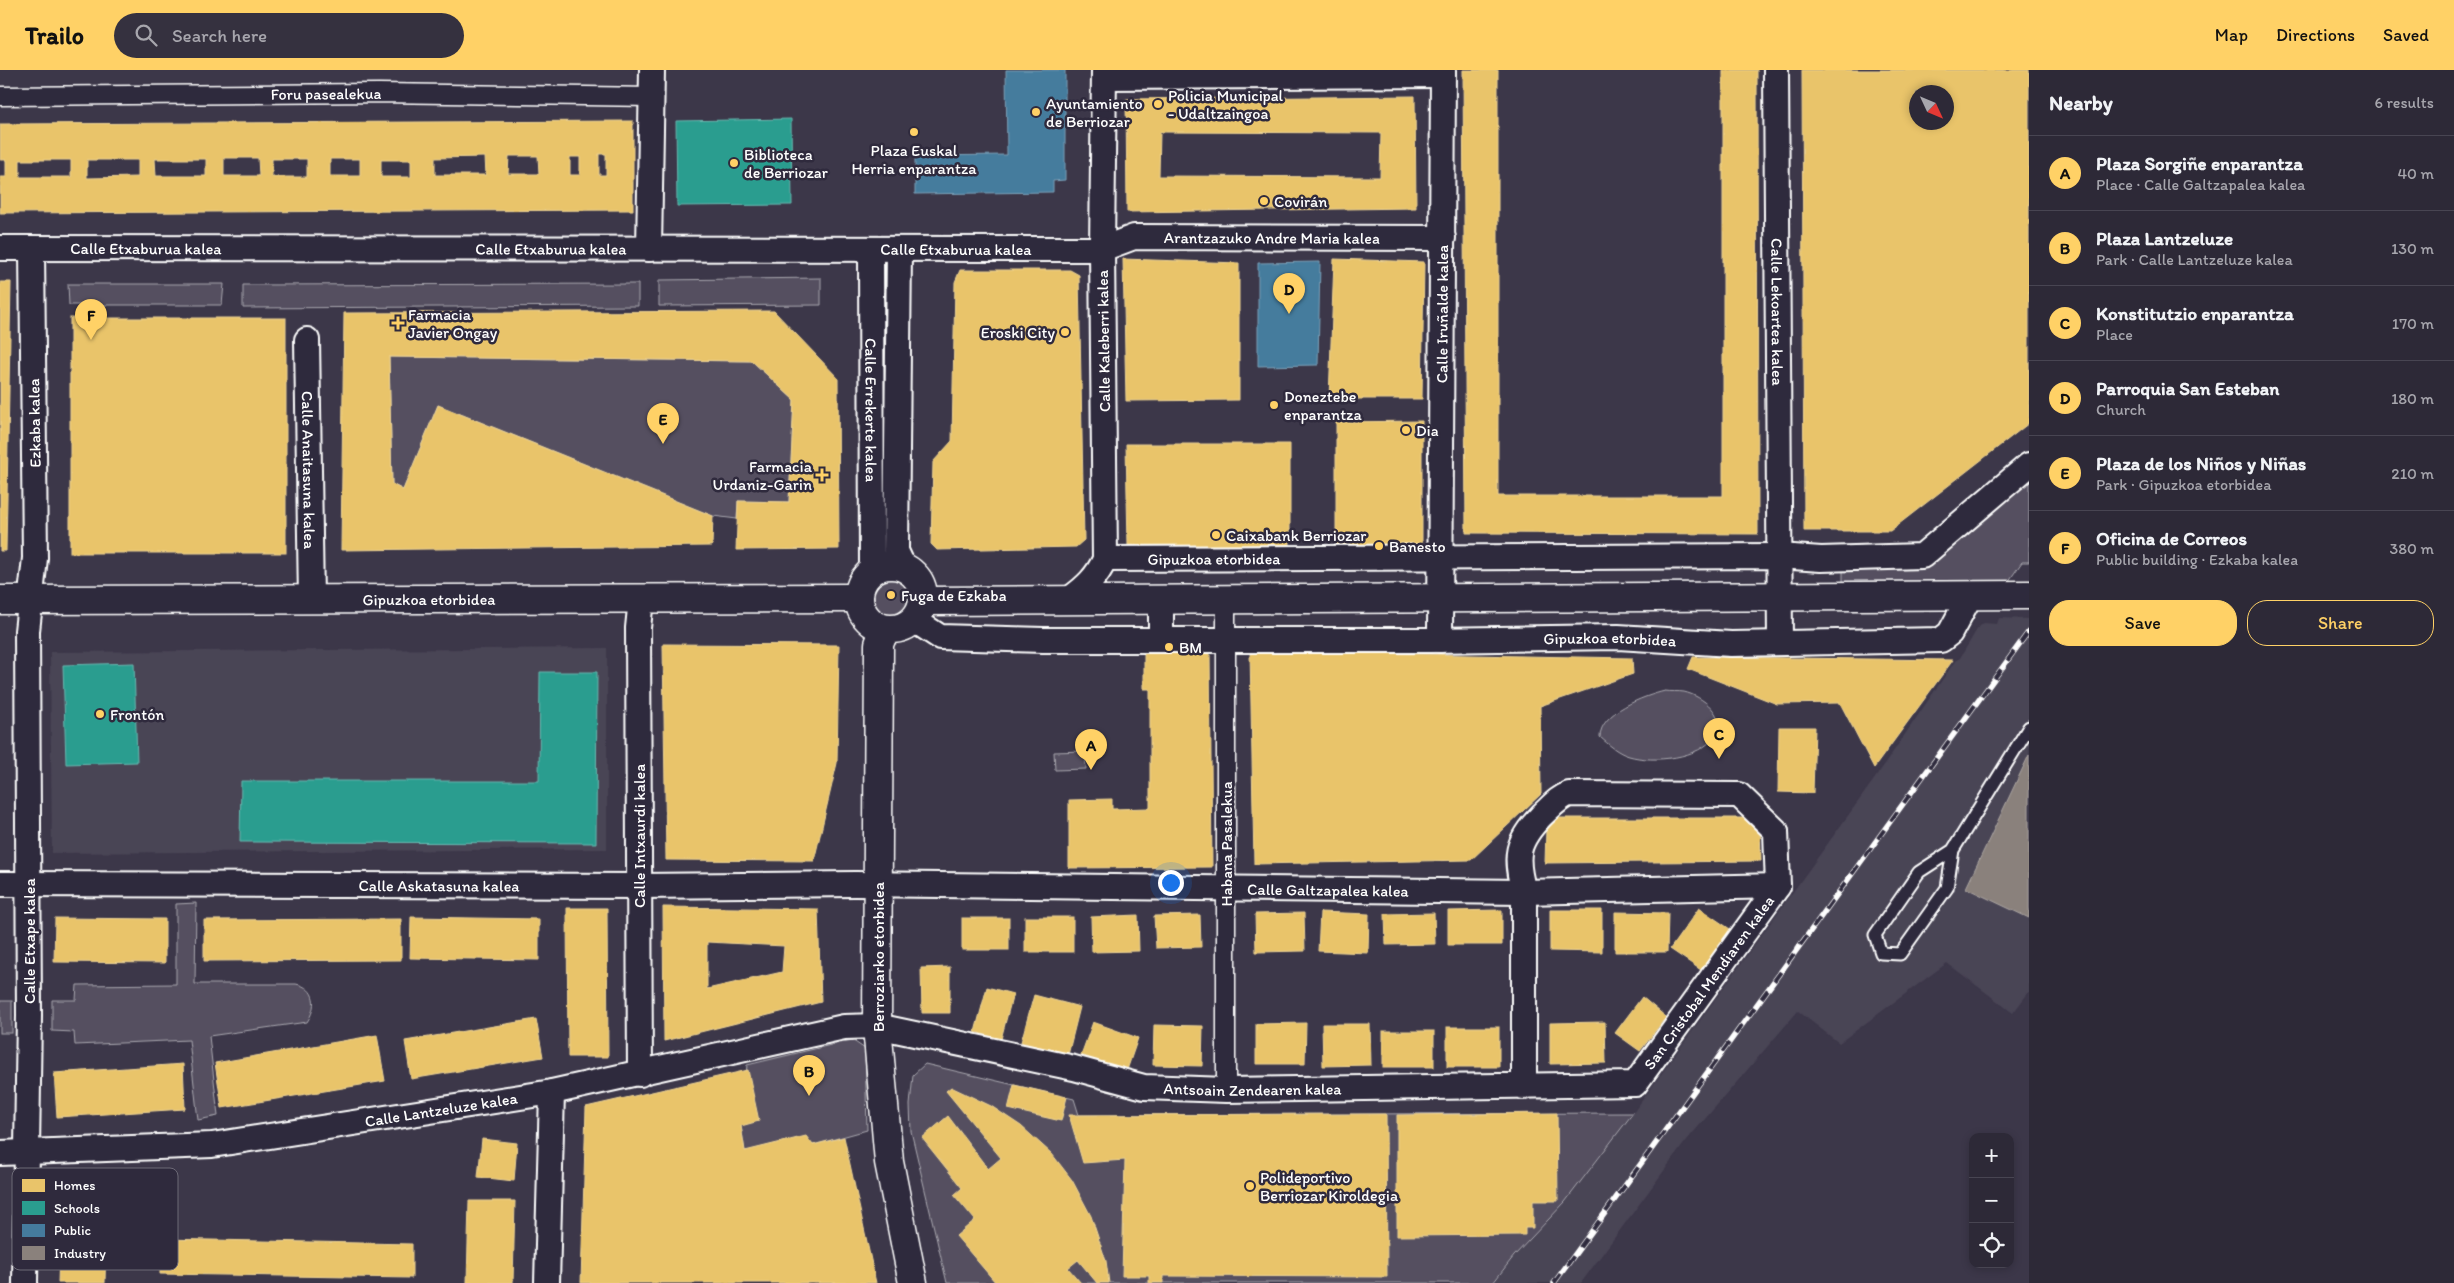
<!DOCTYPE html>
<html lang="en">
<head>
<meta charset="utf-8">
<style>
  :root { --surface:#2d2937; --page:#35313f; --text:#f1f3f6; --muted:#a7a6ad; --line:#484552; --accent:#ffd166 }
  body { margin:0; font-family:Itim,sans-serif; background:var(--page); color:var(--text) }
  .controls { position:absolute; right:15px; bottom:15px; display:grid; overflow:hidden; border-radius:10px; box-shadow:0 2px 8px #0003 }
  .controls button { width:45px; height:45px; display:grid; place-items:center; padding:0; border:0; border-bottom:1px solid var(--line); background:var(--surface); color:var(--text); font:25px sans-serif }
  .compass { position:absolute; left:1909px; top:15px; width:45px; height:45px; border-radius:50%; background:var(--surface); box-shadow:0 2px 8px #0003; rotate:134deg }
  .you { position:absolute; left:1170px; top:812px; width:18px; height:18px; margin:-12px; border:4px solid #fff; border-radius:50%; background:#1a73e8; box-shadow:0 0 0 8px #1a73e833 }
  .badge { display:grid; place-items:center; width:32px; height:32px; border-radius:50%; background:var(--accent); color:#111; font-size:16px; font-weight:700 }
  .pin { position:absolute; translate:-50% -41px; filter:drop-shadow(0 1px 2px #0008) }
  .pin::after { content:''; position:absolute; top:26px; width:18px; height:15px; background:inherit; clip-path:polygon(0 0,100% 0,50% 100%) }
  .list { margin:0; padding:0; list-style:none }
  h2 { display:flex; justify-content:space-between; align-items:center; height:65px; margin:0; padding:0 20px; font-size:21px }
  h2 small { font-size:16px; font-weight:400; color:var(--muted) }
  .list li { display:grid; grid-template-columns:32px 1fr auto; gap:15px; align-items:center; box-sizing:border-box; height:75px; padding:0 20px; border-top:1px solid var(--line) }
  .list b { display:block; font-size:19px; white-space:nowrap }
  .list p { margin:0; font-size:16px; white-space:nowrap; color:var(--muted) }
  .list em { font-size:16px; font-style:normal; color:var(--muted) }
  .actions { display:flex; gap:10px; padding:15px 20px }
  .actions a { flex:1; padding:11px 0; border:1px solid var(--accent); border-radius:20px; text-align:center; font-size:18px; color:var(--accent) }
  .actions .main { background:var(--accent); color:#111 }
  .icon { flex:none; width:28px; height:28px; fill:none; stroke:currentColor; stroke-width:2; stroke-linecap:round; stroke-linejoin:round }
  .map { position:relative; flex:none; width:2029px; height:1213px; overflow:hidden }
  header { display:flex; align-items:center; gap:30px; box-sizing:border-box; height:70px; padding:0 25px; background:var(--accent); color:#111 }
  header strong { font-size:24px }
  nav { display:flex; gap:28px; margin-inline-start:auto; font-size:18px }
  .search { width:350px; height:45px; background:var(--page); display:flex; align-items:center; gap:12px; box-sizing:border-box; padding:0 18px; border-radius:28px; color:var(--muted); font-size:19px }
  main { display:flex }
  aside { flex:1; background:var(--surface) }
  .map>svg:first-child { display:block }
  .built { fill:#494455 }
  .green { fill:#555060; stroke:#aaa8b0 }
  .homes { fill:#e9c46a; stroke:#f0d697; fill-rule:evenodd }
  .schools { fill:#2a9d8f; stroke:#6abab1 }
  .public { fill:#457b9d; stroke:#7da3ba }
  .industry { fill:#8a817c; stroke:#ada7a3 }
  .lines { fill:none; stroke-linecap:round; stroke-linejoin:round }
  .service-casing { stroke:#fff; stroke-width:15 }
  .pedestrian-casing { stroke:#fff; stroke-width:21 }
  .minor-casing { stroke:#fff; stroke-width:28 }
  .tertiary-casing { stroke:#fff; stroke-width:31 }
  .secondary-casing { stroke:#fff; stroke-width:31 }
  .service { stroke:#2f2a3d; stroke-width:11 }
  .pedestrian { stroke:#2f2a3d; stroke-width:18 }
  .minor { stroke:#2f2a3d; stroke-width:24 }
  .tertiary { stroke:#2f2a3d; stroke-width:28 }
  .secondary { stroke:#2f2a3d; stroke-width:28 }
  .rail-casing { stroke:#fff; stroke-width:5.5 }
  .rail { stroke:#2f2a3d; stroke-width:4; stroke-dasharray:11; stroke-linecap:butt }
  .poi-dot { fill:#ffd166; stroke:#2f2a3d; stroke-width:2 }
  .labels { text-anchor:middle; stroke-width:5; stroke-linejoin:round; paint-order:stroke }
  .street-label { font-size:16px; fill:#fff; stroke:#2f2a3d }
  .poi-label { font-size:16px; fill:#fff; stroke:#2f2a3d; text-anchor:start }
  .key { fill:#2f2a3d; stroke:#6d6a77; stroke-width:1 }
  .key-label { font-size:14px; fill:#fff }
</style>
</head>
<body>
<header>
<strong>Trailo</strong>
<div class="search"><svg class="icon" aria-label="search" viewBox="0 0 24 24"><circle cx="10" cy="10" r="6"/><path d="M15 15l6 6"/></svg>Search here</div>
<nav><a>Map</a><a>Directions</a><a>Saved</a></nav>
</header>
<main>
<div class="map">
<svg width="2029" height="1213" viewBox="0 0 2029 1213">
  <rect width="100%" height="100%" fill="#3c3749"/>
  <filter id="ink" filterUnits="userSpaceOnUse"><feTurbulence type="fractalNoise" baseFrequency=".02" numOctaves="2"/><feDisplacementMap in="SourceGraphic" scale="10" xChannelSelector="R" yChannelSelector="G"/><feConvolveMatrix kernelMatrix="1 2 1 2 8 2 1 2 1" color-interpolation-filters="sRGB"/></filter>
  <g filter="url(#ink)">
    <g class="built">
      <polygon points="1999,548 2029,549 2029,922 2013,943 1947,893 1839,973 1798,941 1686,1071 1581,1213 1494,1213 1514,1186 1565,1132 1633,1043 1878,704 1955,591 1960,588 1979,556 1984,553 1997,554"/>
      <polygon points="607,578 607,779 52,783 50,582"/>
    </g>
    <g class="green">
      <polygon points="821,208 821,235 659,236 659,210"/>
      <polygon points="68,214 224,214 222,235 69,235"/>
      <polygon points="638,214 638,236 243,238 243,215"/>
      <polygon points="389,287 752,291 794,330 789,432 738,431 737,449 713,446 438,335 403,420 392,414"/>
      <polygon points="2029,411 2029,492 2022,492 2006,515 1843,519 1843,492 1935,490"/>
      <circle cx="891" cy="526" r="21"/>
      <path d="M1665,621C1671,622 1678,621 1684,622C1702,626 1728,645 1715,666C1700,689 1653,693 1629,686C1618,683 1608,674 1600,667C1600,642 1644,626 1665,621Z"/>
      <polygon points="1085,681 1086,699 1055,700 1054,682"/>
      <path d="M196,833L195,914H296C317,918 317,937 307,952L209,966L218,1046L198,1050L189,970L75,975L74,962L52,961V930H76L77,915L176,914V834Z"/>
      <rect x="0" y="931" width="12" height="32"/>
      <polygon points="852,970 865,979 867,1060 813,1075 745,1081 741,1056 747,995"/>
      <polygon points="925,994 1074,1029 1079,1045 1633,1043 1565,1132 1514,1186 1493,1213 947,1213 911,1061 910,1035 913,1005"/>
    </g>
    <g class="homes">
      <polygon points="1463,0 1498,0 1498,426 1723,426 1723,0 1757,0 1758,464 1466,463"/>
      <path d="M1802,0H2029V353L1890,461H1804ZM1916,22H1946V52H1916Z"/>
      <path d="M1415,26L1416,138L1127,142L1126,29ZM1160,62L1381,63L1380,107L1159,106Z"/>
      <path d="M633,51V140L0,143V107H6V90H0V54ZM599,84H606V105H599ZM509,86H538L539,104H508ZM485,87L486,105H435V88ZM570,87H580V105H570ZM224,88H258L259,106H224ZM155,89H206V106H156ZM272,89H307V107H272ZM330,89H360V106H330ZM20,90H71V107H20ZM87,90H138V107L87,108ZM381,90H411V107H381Z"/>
      <polygon points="1123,189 1239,193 1239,330 1126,331"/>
      <polygon points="1334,189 1424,192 1422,329 1329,329"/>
      <polygon points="960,200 1070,200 1079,205 1084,470 1076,477 937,480 931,474 933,392 952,371 955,212"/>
      <polygon points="0,212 11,212 6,481 0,481"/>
      <polygon points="774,241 838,308 839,479 736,480 738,431 789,432 794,330 752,291 389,287 392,414 403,420 438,335 713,446 712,476 341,480 344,243"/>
      <rect x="70" y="248" width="216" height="235"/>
      <polygon points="1422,351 1422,477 1336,478 1336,352"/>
      <polygon points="1126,374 1290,374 1290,478 1128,476"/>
      <polygon points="663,574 839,575 837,693 814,791 666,790"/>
      <polygon points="1144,581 1210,581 1212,797 1069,798 1069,730 1112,729 1112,739 1150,738 1150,619 1144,619"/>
      <polygon points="1250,581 1632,588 1633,604 1540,636 1541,724 1471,790 1254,794"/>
      <polygon points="1693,587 1786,588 1953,590 1874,698 1840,633 1777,634 1688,599"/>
      <polygon points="1779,657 1815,657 1813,723 1778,722"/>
      <polygon points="1556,748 1750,748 1760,756 1761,791 1545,793 1546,759"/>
      <path d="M663,837L818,839L821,932L664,971ZM707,872L784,876L782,902L707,919Z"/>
      <polygon points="567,838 607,838 608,987 568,987"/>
      <polygon points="1699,838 1730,859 1701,900 1670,879"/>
      <polygon points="1502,840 1502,875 1448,875 1448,841"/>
      <polygon points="1550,840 1602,840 1602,882 1550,881"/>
      <polygon points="1320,842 1369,844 1368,883 1318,881"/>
      <polygon points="1615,842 1668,843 1667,882 1615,882"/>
      <polygon points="1304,843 1305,881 1256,882 1255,844"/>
      <polygon points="1434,843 1435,874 1386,875 1385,844"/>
      <polygon points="1138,845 1139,881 1092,882 1091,847"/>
      <polygon points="1200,845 1201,877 1156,878 1154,846"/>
      <polygon points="411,847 539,849 539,890 410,888"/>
      <rect x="1025" y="847" width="48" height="35"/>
      <polygon points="55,848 165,849 165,893 54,892"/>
      <rect x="962" y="848" width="47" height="32"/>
      <polygon points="401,849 401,890 204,891 204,850"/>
      <polygon points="950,897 950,943 922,943 921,898"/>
      <polygon points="987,917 1013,924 1001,969 975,962"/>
      <polygon points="1034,925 1080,937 1068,985 1021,972"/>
      <polygon points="1642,927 1666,947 1640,981 1615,963"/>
      <polygon points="536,949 543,987 411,1009 405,971"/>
      <polygon points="1093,952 1138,968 1127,1000 1081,985"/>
      <polygon points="1605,952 1606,993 1550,994 1550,953"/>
      <polygon points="1306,953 1305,994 1256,994 1256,954"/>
      <polygon points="1322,954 1370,954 1371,995 1323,996"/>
      <polygon points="1154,955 1203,956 1202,996 1153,995"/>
      <rect x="1447" y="957" width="52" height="40"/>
      <rect x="1383" y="961" width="51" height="36"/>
      <polygon points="377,965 385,1011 222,1038 215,993"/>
      <polygon points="183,994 185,1039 57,1047 54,1003"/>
      <polygon points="748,1000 759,1051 741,1056 745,1081 806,1066 813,1075 844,1067 876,1213 581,1213 586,1037"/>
      <polygon points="1014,1015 1067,1027 1061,1051 1008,1039"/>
      <polygon points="951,1017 991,1036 1021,1056 1052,1084 1072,1110 1091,1146 1106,1191 1109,1213 1097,1213 1078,1190 1068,1198 1081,1213 996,1213 956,1166 975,1150 954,1125 962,1118 922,1068 948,1046 988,1099 1001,1088 946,1021"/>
      <polygon points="1557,1043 1558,1131 1533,1131 1533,1158 1525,1158 1525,1165 1397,1166 1397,1045"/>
      <polygon points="1386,1044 1387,1207 1163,1206 1163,1213 1149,1213 1149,1206 1122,1206 1125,1090 1083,1093 1069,1045"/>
      <polygon points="482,1069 517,1073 514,1111 478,1107"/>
      <polygon points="61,1117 107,1118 105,1213 58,1213"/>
      <polygon points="469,1131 515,1131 513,1213 467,1213"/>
      <polygon points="160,1169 412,1174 412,1208 160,1204"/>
    </g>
    <g class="schools">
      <polygon points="791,49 792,135 677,136 676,51"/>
      <polygon points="134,593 137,692 66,694 63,595"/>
      <polygon points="540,602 597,602 596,773 240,772 241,711 539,711"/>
    </g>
    <g class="public">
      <polygon points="1006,0 1065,0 1065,110 1053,111 1053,122 915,124 915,86 1007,85"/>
      <polygon points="1320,192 1318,295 1258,296 1258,193"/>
    </g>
    <polygon class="industry" points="2029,685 2029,848 1966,818"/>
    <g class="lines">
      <g class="service-casing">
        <polyline id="service" points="1953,780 1919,802 1875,865 1881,883 1900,884 1947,818 1953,780 2029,657"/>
      </g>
      <g class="pedestrian-casing">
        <g id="pedestrian">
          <path id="s1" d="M0,26L379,23L652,27"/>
          <polyline points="1226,1020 1226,529"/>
        </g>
      </g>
      <g class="minor-casing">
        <g id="minor">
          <path id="s2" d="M1776,0L1780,573"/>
          <polyline points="1104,7 1443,5"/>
          <path id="s3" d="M0,178L1081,179H1102L1134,167L1443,168"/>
          <polyline points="649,179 652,0"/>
          <path id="s4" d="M871,180L872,500"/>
          <polyline points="899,180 896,481 903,496"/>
          <path id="s5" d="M307,270L311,530"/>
          <path id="s6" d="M1105,489L1779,486L1821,489L1922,486L2029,395"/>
          <path d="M1071,528C1086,517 1097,507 1105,489L1102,179L1104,0"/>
          <polyline points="1161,529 1161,569"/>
          <path id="s7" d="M914,550L940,567L1043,570H1431L1618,567L1731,574L1941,570L1950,563L1970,526"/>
          <path id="s8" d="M1440,570L1443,0"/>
          <path id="s9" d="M0,814L639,816L855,814L1524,822L1778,816"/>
          <polyline points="640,1004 638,558 641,529"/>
          <path id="s10" d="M0,1083L212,1075L552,1022L844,957L877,956L1074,998L1144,1017L1226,1020L1635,1014L1778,816L1776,761L1739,725L1569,724C1558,728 1551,737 1542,745C1516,772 1514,786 1524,822V1017"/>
          <polyline points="25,1213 29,945 27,561 35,488 32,178"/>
          <polyline points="547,1213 552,1022"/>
        </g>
      </g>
      <g class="tertiary-casing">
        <polyline id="tertiary" points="885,559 879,574 877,956 889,1092 913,1213"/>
      </g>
      <g class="secondary-casing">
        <g id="secondary">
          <circle cx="891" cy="527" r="32"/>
          <path id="s11" d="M0,530L859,528"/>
          <polyline points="924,531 2029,525"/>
        </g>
      </g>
      <use href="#service" class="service"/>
      <use href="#pedestrian" class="pedestrian"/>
      <use href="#minor" class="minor"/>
      <use href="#tertiary" class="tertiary"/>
      <use href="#secondary" class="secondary"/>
      <g class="rail-casing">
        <polyline id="rail" points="1554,1213 2029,561"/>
      </g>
      <use href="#rail" class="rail"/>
    </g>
  </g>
  <g class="poi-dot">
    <circle cx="1158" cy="34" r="5"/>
    <circle cx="1036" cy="42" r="5"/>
    <circle cx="914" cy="62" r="5"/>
    <circle cx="734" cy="93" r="5"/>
    <circle cx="1264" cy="131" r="5"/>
    <path d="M395.5 245.5h5v5h5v5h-5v5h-5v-5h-5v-5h5z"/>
    <circle cx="1065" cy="262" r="5"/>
    <circle cx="1274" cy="335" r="5"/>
    <circle cx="1406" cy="360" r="5"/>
    <path d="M819.5 397.5h5v5h5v5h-5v5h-5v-5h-5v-5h5z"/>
    <circle cx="1216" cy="465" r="5"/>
    <circle cx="1379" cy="476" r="5"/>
    <circle cx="891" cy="525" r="5"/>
    <circle cx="1169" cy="577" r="5"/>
    <circle cx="100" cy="644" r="5"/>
    <circle cx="1250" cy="1116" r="5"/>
  </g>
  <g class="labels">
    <g class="street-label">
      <text dy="6" stroke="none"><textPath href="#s1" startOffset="326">Foru pasealekua</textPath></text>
      <text dy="6" stroke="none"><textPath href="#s3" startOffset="1274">Arantzazuko Andre Maria kalea</textPath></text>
      <text dy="6" stroke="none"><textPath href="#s3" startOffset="146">Calle Etxaburua kalea</textPath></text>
      <text dy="6" stroke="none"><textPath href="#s3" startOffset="551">Calle Etxaburua kalea</textPath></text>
      <text dy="6" stroke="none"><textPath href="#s3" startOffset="956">Calle Etxaburua kalea</textPath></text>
      <text dy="6" stroke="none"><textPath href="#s8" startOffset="326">Calle Iruñalde kalea</textPath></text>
      <text dy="6" stroke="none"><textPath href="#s2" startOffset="242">Calle Lekoartea kalea</textPath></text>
      <text transform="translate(1103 271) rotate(-91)" y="6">Calle Kaleberri kalea</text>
      <text dy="6" stroke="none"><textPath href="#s4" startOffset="160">Calle Errekerte kalea</textPath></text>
      <text transform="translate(34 353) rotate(-91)" y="6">Ezkaba kalea</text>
      <text dy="6" stroke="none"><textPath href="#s5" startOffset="130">Calle Anaitasuna kalea</textPath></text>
      <text dy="6" stroke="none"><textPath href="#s6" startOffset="109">Gipuzkoa etorbidea</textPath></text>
      <text dy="6" stroke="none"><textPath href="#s11" startOffset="429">Gipuzkoa etorbidea</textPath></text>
      <text dy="6" stroke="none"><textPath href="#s7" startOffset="701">Gipuzkoa etorbidea</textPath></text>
      <text transform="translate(639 766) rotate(-90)" y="6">Calle Intxaurdi kalea</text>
      <text transform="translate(1226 774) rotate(-90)" y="6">Habana Pasalekua</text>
      <text dy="6" stroke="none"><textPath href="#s9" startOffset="439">Calle Askatasuna kalea</textPath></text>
      <text dy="6" stroke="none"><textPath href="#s9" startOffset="1328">Calle Galtzapalea kalea</textPath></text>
      <text transform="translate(29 871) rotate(-90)" y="6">Calle Etxape kalea</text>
      <text transform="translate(878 887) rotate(-90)" y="6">Berroziarko etorbidea</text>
      <text dy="6" stroke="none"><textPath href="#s10" startOffset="1779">San Cristobal Mendiaren kalea</textPath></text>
      <text dy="6" stroke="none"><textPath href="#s10" startOffset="1271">Antsoain Zendearen kalea</textPath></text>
      <text dy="6" stroke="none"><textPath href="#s10" startOffset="444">Calle Lantzeluze kalea</textPath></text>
    </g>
    <g class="poi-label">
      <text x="1168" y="31">Policia Municipal<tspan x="1168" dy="18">- Udaltzaingoa</tspan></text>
      <text x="1046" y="39">Ayuntamiento<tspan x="1046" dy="18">de Berriozar</tspan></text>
      <text x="914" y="86" text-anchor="middle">Plaza Euskal<tspan x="914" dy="18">Herria enparantza</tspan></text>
      <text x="744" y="90">Biblioteca<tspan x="744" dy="18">de Berriozar</tspan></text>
      <text x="1274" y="137">Covirán</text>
      <text x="408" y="250">Farmacia<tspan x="408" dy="18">Javier Ongay</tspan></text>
      <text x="1055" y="268" text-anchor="end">Eroski City</text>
      <text x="1284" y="332">Doneztebe<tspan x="1284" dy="18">enparantza</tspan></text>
      <text x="1416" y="366">Dia</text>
      <text x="812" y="402" text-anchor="end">Farmacia<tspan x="812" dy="18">Urdaniz-Garin</tspan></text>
      <text x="1226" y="471">Caixabank Berriozar</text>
      <text x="1389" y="482">Banesto</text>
      <text x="901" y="531">Fuga de Ezkaba</text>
      <text x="1179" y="583">BM</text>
      <text x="110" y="650">Frontón</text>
      <text x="1260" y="1113">Polideportivo<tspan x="1260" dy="18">Berriozar Kiroldegia</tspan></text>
    </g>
  </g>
  <rect x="12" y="1098" width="166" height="102" rx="8" class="key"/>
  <rect x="22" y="1109" width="23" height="13" fill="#e9c46a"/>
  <rect x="22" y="1131" width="23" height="14" fill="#2a9d8f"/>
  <rect x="22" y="1154" width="23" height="13" fill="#457b9d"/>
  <rect x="22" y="1176" width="23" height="14" fill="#8a817c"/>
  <g class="key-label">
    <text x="54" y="1120">Homes</text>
    <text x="54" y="1143">Schools</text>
    <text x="54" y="1165">Public</text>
    <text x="54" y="1188">Industry</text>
  </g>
</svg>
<div class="controls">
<button>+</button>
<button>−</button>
<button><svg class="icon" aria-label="locate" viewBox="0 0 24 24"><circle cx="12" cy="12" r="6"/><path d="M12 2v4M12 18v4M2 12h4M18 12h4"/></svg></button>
</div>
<svg class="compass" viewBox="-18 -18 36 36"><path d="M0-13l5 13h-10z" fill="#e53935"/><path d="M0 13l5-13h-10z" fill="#a7a6ad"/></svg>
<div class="you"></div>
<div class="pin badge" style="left:1091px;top:700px">A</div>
<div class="pin badge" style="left:809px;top:1026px">B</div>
<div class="pin badge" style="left:1719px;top:689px">C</div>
<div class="pin badge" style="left:1289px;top:244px">D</div>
<div class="pin badge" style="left:663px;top:374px">E</div>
<div class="pin badge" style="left:91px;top:270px">F</div>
</div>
<aside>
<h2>Nearby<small>6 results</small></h2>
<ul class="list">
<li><span class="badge">A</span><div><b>Plaza Sorgiñe enparantza</b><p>Place · Calle Galtzapalea kalea</p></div><em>40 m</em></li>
<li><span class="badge">B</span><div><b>Plaza Lantzeluze</b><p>Park · Calle Lantzeluze kalea</p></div><em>130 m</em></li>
<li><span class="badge">C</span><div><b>Konstitutzio enparantza</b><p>Place</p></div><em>170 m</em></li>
<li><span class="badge">D</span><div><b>Parroquia San Esteban</b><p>Church</p></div><em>180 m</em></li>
<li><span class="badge">E</span><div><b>Plaza de los Niños y Niñas</b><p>Park · Gipuzkoa etorbidea</p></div><em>210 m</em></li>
<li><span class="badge">F</span><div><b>Oficina de Correos</b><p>Public building · Ezkaba kalea</p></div><em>380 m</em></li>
</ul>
<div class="actions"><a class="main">Save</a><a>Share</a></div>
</aside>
</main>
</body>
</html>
